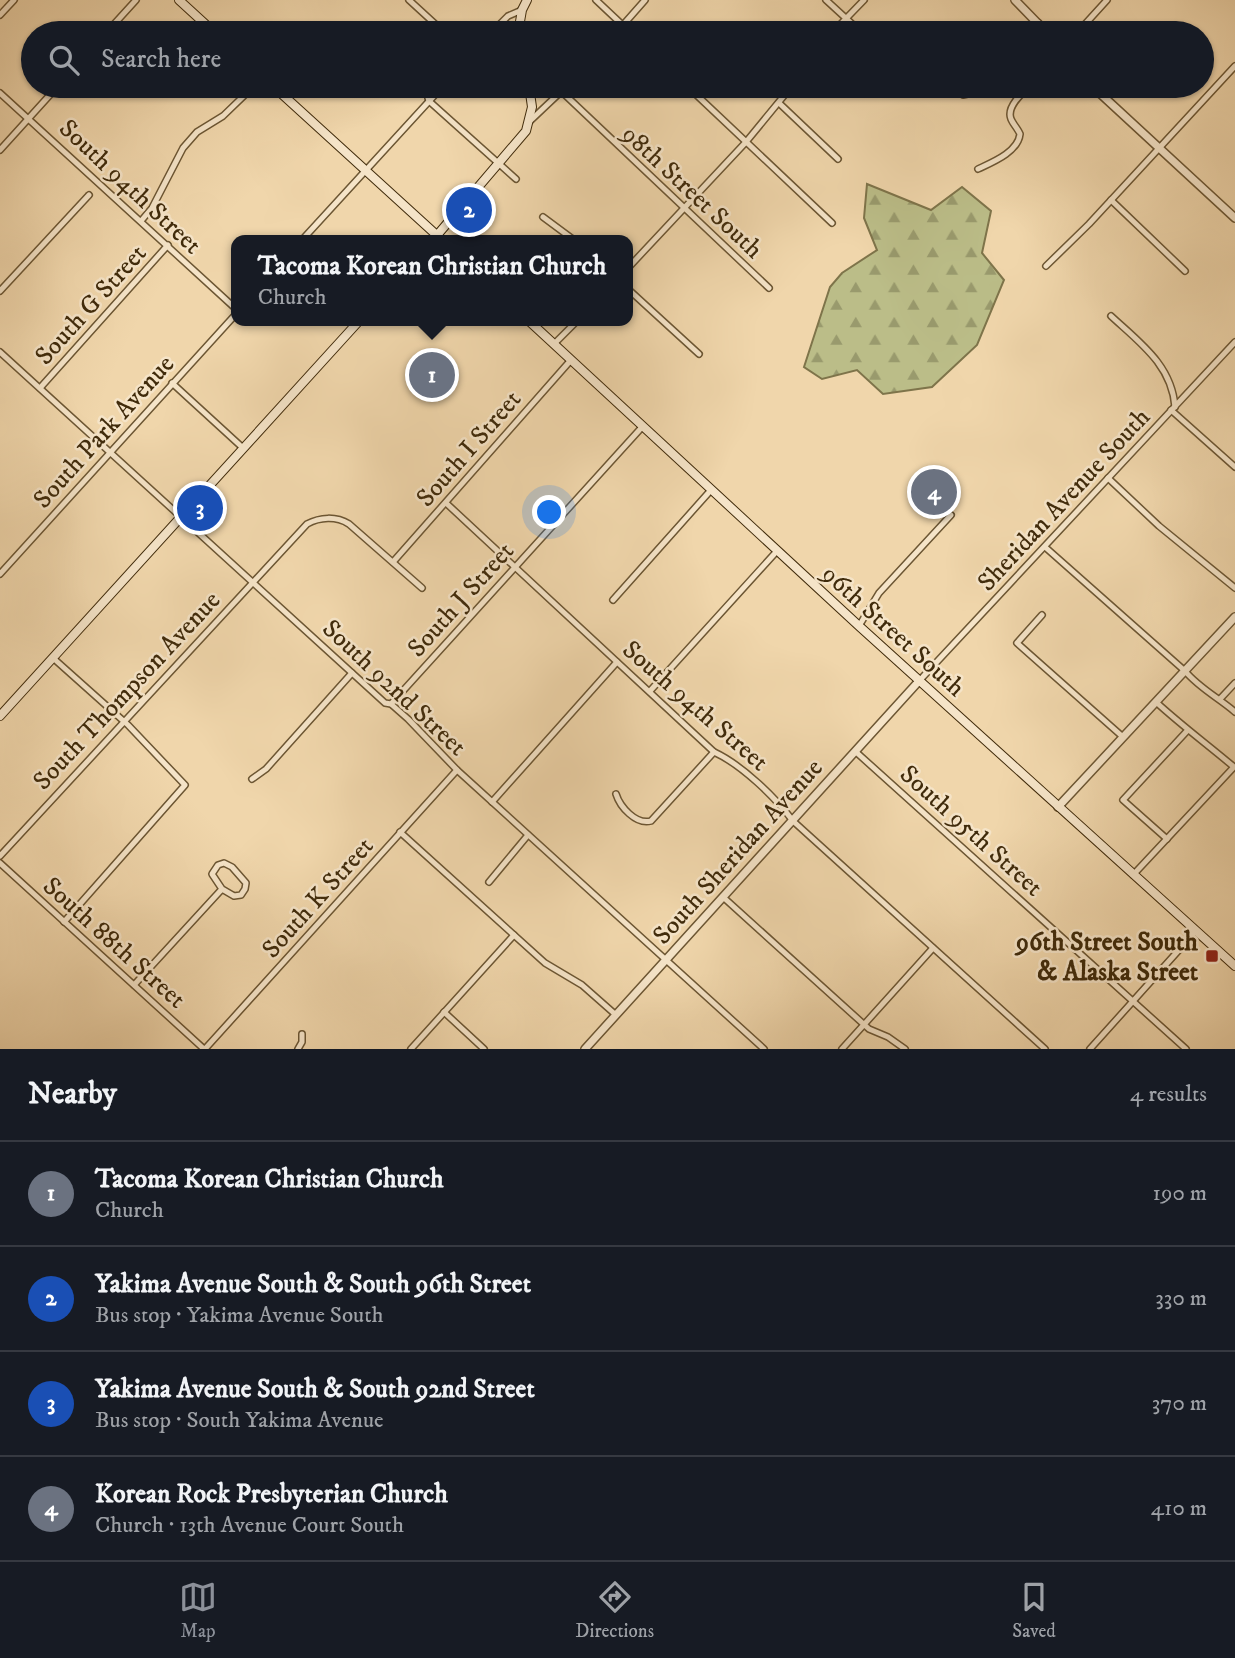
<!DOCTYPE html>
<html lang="en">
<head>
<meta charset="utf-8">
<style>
  :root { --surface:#171b24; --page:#242831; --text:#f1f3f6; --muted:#9ea1a6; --line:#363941; --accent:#8c9099 }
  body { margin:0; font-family:"IM FELL DW Pica",serif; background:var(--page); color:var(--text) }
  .you { position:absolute; left:550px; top:513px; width:24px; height:24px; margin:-18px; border:5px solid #fff; border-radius:50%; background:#1a73e8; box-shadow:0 0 0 10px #1a73e833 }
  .badge { display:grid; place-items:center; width:46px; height:46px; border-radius:50%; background:var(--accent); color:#fff; font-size:23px; font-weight:700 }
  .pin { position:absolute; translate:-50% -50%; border:4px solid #fff; box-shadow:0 2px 7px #0006 }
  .popup { position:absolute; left:231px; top:235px; width:402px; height:91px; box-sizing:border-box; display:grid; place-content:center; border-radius:14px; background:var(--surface); filter:drop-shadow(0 2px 5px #0005); font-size:23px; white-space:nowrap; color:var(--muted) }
  .popup b { font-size:26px; color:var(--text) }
  .popup::after { content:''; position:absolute; left:50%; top:100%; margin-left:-14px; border:14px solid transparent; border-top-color:var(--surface) }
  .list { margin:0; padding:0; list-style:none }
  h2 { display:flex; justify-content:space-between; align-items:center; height:91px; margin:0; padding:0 28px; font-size:30px }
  h2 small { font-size:23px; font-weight:400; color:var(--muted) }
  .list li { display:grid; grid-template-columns:46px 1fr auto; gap:21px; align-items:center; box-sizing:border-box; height:105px; padding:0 28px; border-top:2px solid var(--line) }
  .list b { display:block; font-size:26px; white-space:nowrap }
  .list p { margin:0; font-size:23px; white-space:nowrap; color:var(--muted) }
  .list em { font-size:23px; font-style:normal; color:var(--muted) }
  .icon { flex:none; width:38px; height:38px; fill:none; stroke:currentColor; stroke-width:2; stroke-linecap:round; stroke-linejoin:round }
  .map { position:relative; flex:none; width:1235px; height:1049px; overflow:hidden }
  .search { position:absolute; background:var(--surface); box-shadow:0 2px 5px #0004; left:21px; right:21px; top:21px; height:77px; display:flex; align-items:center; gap:18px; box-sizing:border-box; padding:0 24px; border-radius:38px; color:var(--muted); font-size:26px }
  .sheet { height:511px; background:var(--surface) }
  nav { display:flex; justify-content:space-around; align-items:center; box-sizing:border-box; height:98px; border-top:2px solid var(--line); background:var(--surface); font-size:19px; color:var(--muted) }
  nav a { display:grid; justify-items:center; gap:4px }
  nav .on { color:var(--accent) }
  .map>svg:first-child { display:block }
  .forest { fill:url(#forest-firs); stroke:#7e744a; stroke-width:2 }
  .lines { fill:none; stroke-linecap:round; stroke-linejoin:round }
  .minor-casing { stroke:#6c5633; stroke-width:8 }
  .tertiary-casing { stroke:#6c5633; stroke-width:10 }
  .secondary-casing { stroke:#402b0b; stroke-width:10 }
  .minor { stroke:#f5e4c8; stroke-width:5 }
  .tertiary { stroke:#f5e4c8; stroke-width:7 }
  .secondary { stroke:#f5e4c8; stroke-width:8 }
  .poi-dot { fill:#8f2418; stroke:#f5e4c8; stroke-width:2.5 }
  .labels { text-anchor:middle; stroke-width:5; stroke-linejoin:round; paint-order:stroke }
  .street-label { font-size:26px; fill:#402b0b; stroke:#f5e4c8 }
  .poi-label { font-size:26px; font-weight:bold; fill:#402b0b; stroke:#f5e4c8; text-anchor:end }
</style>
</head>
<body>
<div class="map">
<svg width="1235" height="1049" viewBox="0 0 1235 1049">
  <defs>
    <pattern id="forest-firs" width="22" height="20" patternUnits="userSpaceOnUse" patternTransform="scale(1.75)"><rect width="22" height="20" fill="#bbbd88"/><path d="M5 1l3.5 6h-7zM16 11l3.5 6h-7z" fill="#999a6d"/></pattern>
  </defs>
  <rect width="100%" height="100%" fill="#f0d6ab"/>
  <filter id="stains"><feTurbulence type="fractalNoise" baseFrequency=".00286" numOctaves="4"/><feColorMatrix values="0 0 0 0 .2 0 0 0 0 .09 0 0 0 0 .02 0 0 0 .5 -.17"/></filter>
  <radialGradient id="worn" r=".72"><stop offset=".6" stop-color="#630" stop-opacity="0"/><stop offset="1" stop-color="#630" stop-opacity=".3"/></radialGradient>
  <polygon class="forest" points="867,184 931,210 962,187 991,211 982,253 1004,280 977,345 932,387 883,394 857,370 822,379 804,367 830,287 842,273 877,250 864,218"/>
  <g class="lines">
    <g class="minor-casing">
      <g id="minor">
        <polyline points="409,0 445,33"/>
        <polyline points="596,0 631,33"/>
        <polyline points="826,0 862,33"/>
        <polyline points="0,15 14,0"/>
        <polyline points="106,33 136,0"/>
        <polyline points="491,33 508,16 522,10"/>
        <polyline points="616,33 645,0"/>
        <polyline points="832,33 864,0"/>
        <polyline points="1029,33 1039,23"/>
        <polyline points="1077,33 1107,0"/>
        <polyline points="421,86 426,91 429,101 516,179"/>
        <polyline points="687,86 832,223"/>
        <polyline points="952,86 963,95 972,93 979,86"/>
        <polyline points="562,92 769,288"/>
        <polyline points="0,93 236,309"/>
        <polyline points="779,103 838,159"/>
        <polyline points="530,121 567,86"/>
        <polyline points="0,150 58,86"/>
        <path d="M978,169C993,162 1018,152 1020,134C1018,129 1013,124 1011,119C1006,107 1022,93 1030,86"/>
        <polyline points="1111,200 1185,271"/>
        <polyline points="543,217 574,240"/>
        <polyline points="141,221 152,208 183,148 197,132 223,116 254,86"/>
        <polyline points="302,240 443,86"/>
        <polyline points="1046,266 1089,224 1235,66"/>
        <polyline points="628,268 746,142 792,86"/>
        <polyline points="628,289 699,354"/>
        <polyline points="0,291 89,195"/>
        <path d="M1111,316C1139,342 1172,365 1175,407"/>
        <polyline points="554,344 577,321"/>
        <polyline points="0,352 385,703 391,704 408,719 457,770 764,1049"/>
        <polyline points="172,383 243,448"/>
        <polyline points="40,388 168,245"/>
        <polyline points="1171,410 1235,467"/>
        <polyline points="1108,478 1159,526 1235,588"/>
        <path d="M446,503L714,752C742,765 775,797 793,821L1045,1049"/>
        <path d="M1045,547L1185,671C1199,688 1219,698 1235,712"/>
        <polyline points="393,562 571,360"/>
        <polyline points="0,574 236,314"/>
        <polyline points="613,600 711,490"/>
        <polyline points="1042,615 1017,643 1123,737"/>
        <polyline points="859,626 879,593 951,515"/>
        <polyline points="53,658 128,725 185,785 64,922"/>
        <polyline points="919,681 1235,342"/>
        <polyline points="650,691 777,551"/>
        <polyline points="1220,699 1235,683"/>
        <polyline points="391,704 643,426"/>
        <polyline points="856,752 1186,1049"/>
        <polyline points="252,779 266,769 352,673"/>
        <path d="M616,794C620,807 636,825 651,821L714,752"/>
        <polyline points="492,802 617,662"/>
        <polyline points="400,832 545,963 582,985 616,1015"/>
        <polyline points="1167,839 1123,800 1187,731"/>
        <path d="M0,856L307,524C320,517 336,516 349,524L422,588"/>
        <polyline points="0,863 204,1049"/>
        <path d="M1133,875L1234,767C1208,745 1181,725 1156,702"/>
        <polyline points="489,882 528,835"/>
        <polyline points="723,897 869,1029 888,1037 905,1049"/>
        <polyline points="134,985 222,889 234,896 241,895 245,889 246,883 232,867 224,863 218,865 212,874 222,889"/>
        <polyline points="444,1012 484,1049"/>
        <polyline points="205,1049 457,770"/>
        <polyline points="298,1049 302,1042 302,1034"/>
        <polyline points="411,1049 514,935"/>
        <polyline points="842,1049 933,948"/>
        <polyline points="1090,1049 1196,931"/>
      </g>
    </g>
    <g class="tertiary-casing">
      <g id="tertiary">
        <polyline points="1015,0 1047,33"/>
        <polyline points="1092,86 1235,218"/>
        <polyline points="1058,807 1235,617"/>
        <polyline points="585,1049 919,681"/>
      </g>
    </g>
    <g class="secondary-casing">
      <g id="secondary">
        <polyline points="179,0 215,33"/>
        <polyline points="518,33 522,10 527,0"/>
        <polyline points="273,86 442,240"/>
        <polyline points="433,240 526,131 532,107 529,86"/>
        <polyline points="529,321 859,626 1235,966"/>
        <polyline points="0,716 359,321"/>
      </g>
    </g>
    <use href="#minor" class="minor"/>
    <use href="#tertiary" class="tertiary"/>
    <use href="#secondary" class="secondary"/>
  </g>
  <rect class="poi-dot" x="1205" y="949" width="14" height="14" rx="3.5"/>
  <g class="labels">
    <g class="street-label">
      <text transform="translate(131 186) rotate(43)" y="9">South 94th Street</text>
      <text transform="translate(693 191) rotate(43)" y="9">98th Street South</text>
      <text transform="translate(90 304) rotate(-48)" y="9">South G Street</text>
      <text transform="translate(103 431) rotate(-48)" y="9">South Park Avenue</text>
      <text transform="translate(468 448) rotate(-49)" y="9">South I Street</text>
      <text transform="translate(1063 499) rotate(-47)" y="9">Sheridan Avenue South</text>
      <text transform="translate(460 599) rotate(-48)" y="9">South J Street</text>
      <text transform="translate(894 630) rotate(42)" y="9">96th Street South</text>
      <text transform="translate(395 687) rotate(43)" y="9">South 92nd Street</text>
      <text transform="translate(126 690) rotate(-47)" y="9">South Thompson Avenue</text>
      <text transform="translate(696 705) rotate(41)" y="9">South 94th Street</text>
      <text transform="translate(972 830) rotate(42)" y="9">South 95th Street</text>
      <text transform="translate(737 851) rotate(-48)" y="9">South Sheridan Avenue</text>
      <text transform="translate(317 897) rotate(-48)" y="9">South K Street</text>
      <text transform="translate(115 942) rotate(42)" y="9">South 88th Street</text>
    </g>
    <g class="poi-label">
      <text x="1198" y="950">96th Street South<tspan x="1198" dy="30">&amp; Alaska Street</tspan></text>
    </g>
  </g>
  <rect width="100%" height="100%" filter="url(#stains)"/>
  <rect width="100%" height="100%" fill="url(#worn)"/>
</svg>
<div class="you"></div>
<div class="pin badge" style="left:432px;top:375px;background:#6b7280">1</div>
<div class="popup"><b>Tacoma Korean Christian Church</b>Church</div>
<div class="pin badge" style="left:469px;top:210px;background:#1a4fb4">2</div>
<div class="pin badge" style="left:200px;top:508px;background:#1a4fb4">3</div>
<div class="pin badge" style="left:934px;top:492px;background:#6b7280">4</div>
<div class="search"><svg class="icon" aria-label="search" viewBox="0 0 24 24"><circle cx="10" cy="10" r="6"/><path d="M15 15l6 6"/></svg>Search here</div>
</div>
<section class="sheet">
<h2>Nearby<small>4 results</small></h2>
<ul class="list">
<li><span class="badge" style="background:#6b7280">1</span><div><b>Tacoma Korean Christian Church</b><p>Church</p></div><em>190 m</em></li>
<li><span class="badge" style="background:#1a4fb4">2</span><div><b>Yakima Avenue South &amp; South 96th Street</b><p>Bus stop · Yakima Avenue South</p></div><em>330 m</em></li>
<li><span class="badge" style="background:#1a4fb4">3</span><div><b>Yakima Avenue South &amp; South 92nd Street</b><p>Bus stop · South Yakima Avenue</p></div><em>370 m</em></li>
<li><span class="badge" style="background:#6b7280">4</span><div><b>Korean Rock Presbyterian Church</b><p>Church · 13th Avenue Court South</p></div><em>410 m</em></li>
</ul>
</section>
<nav>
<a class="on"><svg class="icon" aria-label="map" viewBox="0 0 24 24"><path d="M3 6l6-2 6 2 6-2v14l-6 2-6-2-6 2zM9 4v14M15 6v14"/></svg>Map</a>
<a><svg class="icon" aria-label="directions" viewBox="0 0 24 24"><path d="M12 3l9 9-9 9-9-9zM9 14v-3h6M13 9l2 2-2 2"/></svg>Directions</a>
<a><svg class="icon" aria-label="saved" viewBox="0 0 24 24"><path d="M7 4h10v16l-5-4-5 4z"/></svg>Saved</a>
</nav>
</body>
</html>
